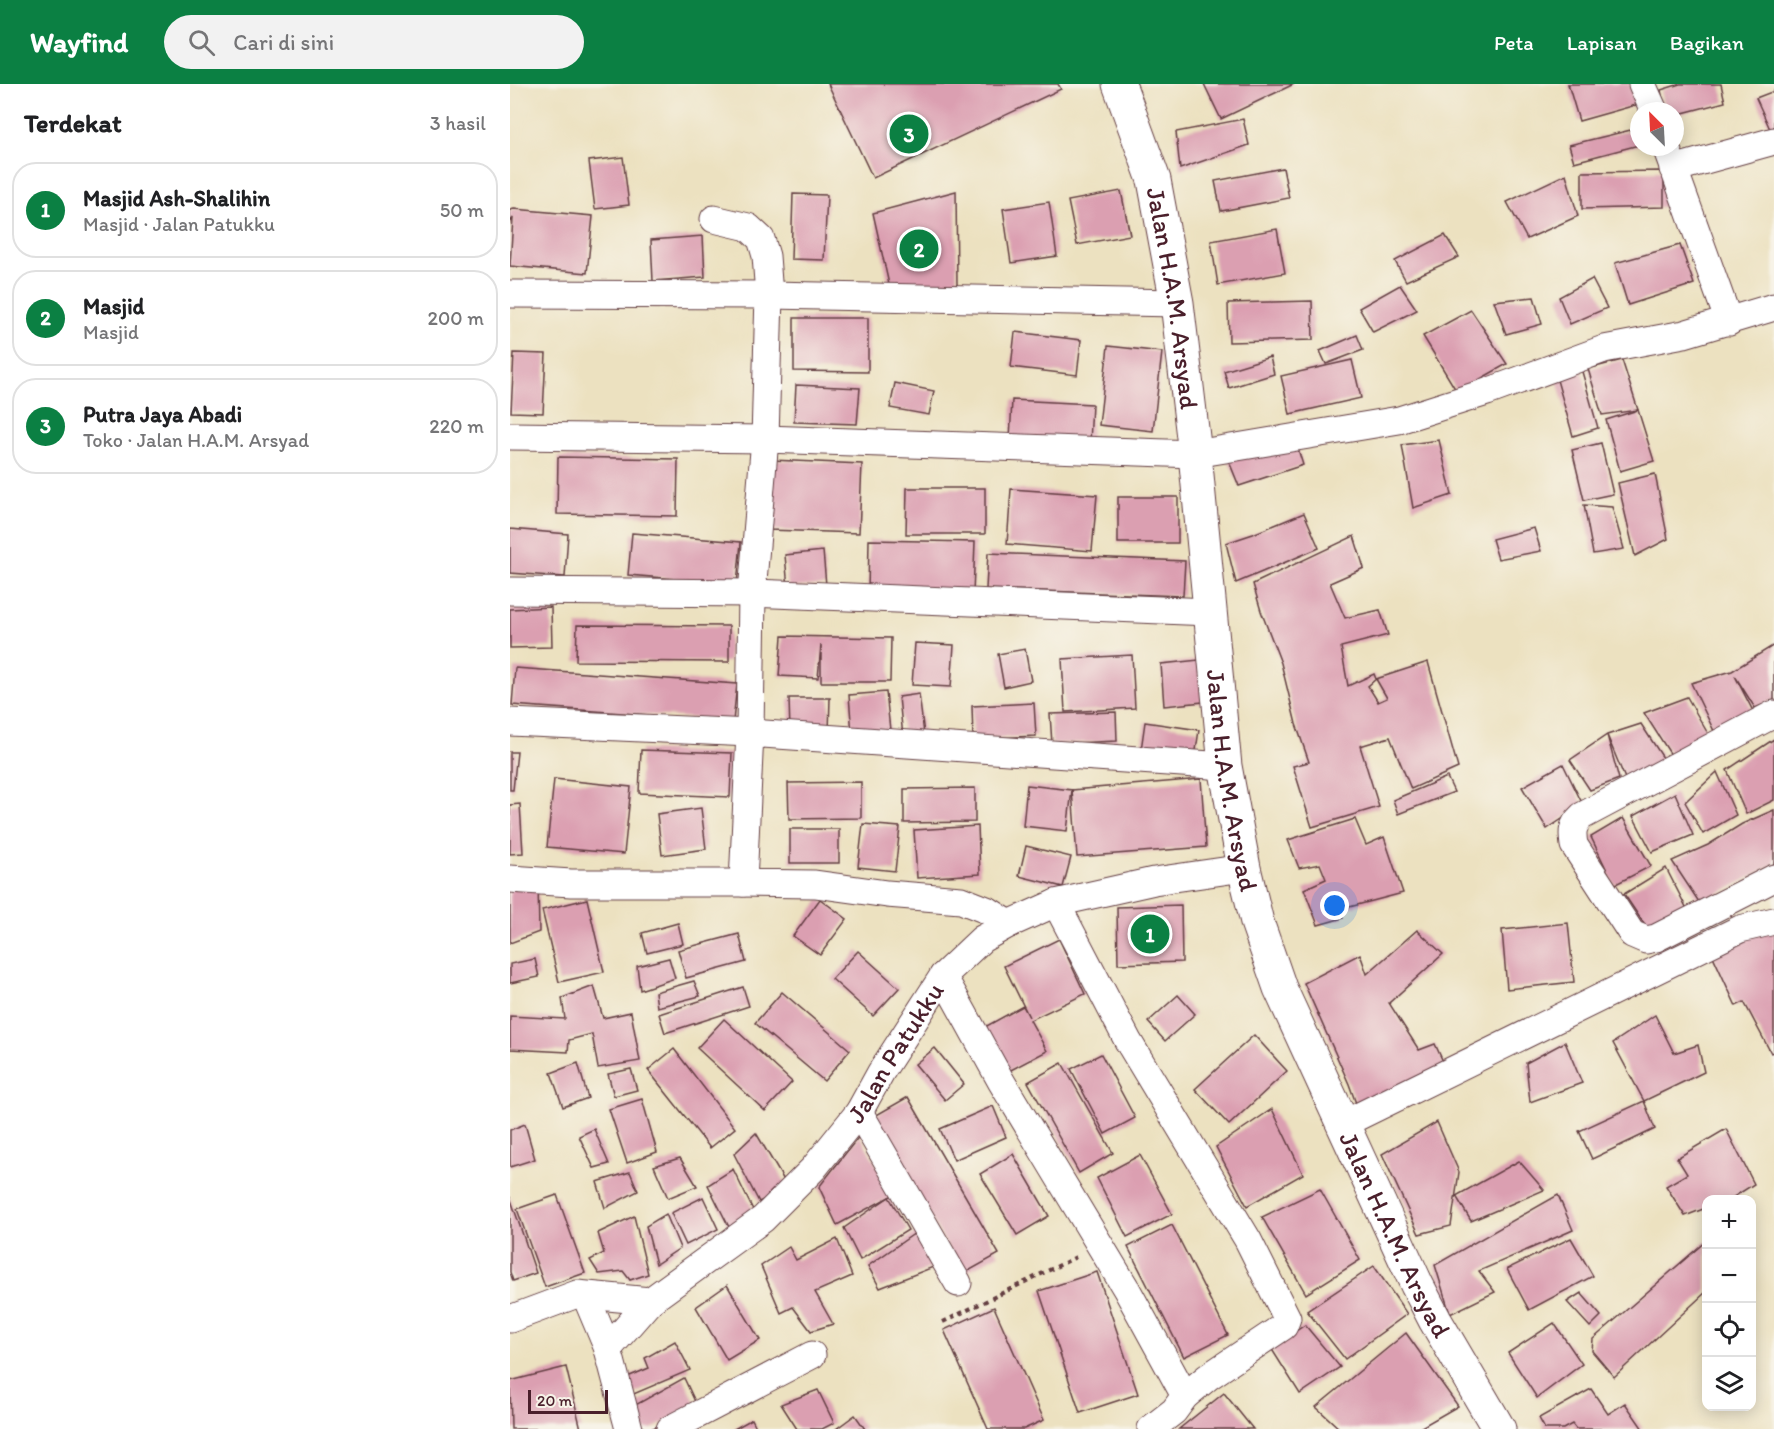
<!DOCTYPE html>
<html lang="id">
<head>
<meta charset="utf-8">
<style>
  :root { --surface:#fff; --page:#f2f2f2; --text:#202124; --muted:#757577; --line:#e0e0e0; --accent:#0b8043 }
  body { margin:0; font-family:Itim,sans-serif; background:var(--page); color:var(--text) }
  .controls { position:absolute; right:18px; bottom:18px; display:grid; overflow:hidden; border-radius:12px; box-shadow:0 3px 15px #0003 }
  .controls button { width:54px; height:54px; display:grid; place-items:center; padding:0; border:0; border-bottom:2px solid var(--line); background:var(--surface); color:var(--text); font:30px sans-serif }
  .compass { position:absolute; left:1120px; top:18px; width:54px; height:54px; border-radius:50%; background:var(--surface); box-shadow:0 3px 15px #0003; rotate:336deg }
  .scale { position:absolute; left:18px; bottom:15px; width:80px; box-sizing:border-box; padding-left:6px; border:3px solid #4a1f2b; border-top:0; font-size:16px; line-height:21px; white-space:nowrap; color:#4a1f2b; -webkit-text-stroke:4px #f7f3e8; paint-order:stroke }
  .you { position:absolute; left:825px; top:822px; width:21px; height:21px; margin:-15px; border:4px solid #fff; border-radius:50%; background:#1a73e8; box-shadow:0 0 0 9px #1a73e833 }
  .badge { display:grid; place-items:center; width:39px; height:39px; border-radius:50%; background:var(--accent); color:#fff; font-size:20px; font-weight:700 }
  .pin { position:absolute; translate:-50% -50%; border:3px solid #fff; box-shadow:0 2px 6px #0006 }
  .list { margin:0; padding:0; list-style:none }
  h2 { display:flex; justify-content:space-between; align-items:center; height:78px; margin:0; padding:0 24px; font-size:26px }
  h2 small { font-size:20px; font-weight:400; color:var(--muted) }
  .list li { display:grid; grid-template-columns:39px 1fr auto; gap:18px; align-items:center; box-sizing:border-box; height:96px; margin:0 12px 12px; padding:0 12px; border:2px solid var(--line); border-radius:24px }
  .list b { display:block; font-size:22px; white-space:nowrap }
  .list p { margin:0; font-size:20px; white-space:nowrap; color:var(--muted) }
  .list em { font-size:20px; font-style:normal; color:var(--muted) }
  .icon { flex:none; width:33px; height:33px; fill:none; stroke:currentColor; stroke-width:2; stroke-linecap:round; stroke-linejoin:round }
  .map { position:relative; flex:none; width:1264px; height:1345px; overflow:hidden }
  header { display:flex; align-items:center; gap:36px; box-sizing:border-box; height:84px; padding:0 30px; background:var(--accent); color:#fff }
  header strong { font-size:28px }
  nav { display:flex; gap:33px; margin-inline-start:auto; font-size:21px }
  .search { width:420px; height:54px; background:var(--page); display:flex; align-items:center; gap:15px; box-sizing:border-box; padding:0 21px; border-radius:33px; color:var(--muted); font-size:22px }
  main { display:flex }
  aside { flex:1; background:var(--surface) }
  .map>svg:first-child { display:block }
  .building { fill:#db9fb1; fill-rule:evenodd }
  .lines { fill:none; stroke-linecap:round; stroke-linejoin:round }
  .street-casing { stroke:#623c41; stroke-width:29 }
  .highway-casing { stroke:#623c41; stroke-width:35 }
  .path { stroke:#623c41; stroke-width:4; stroke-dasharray:4.5 4.5; stroke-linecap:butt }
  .street { stroke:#fff; stroke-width:27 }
  .highway { stroke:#fff; stroke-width:33 }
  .labels { text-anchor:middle; stroke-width:5; stroke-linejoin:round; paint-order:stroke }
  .street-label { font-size:26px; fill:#4a1f2b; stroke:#f7f3e8 }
</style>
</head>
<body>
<header>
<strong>Wayfind</strong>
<div class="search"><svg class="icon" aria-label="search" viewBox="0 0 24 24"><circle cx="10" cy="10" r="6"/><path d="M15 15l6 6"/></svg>Cari di sini</div>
<nav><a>Peta</a><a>Lapisan</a><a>Bagikan</a></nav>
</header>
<main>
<aside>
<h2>Terdekat<small>3 hasil</small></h2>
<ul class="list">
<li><span class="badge">1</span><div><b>Masjid Ash-Shalihin</b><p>Masjid · Jalan Patukku</p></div><em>50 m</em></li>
<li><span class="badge">2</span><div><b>Masjid</b><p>Masjid</p></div><em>200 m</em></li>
<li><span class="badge">3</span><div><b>Putra Jaya Abadi</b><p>Toko · Jalan H.A.M. Arsyad</p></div><em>220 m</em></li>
</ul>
</aside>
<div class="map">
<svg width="1264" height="1345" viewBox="0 0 1264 1345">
  <rect width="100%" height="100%" fill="#f7f3e8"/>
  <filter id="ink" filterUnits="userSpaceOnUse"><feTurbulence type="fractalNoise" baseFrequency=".0167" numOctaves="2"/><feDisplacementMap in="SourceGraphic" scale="12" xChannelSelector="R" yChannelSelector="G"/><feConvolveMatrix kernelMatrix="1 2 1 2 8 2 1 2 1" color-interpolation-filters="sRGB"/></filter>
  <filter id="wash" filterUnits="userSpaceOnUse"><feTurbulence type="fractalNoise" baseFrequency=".008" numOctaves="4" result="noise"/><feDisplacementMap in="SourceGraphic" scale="24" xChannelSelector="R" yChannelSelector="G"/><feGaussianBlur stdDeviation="1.35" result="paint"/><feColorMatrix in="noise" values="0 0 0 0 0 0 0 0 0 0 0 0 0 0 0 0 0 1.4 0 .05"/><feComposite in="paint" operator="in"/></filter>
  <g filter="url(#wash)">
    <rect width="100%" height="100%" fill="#ece1c0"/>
    <g id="blocks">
      <g class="building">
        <polygon points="318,0 548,0 551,5 363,94"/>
        <polygon points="694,0 784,0 711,35"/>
        <polygon points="1058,0 1120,0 1126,21 1069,37"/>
        <polygon points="1170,0 1211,0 1215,18 1165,31 1165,27 1155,27 1151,6"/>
        <polygon points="1264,7 1264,54 1246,14"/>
        <polygon points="733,35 739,61 670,85 666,48"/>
        <polygon points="1129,44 1129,61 1064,78 1059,61"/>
        <polygon points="113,73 119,121 85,125 79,77"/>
        <polygon points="773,84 779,114 711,127 705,97"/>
        <polygon points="1154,87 1154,123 1072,125 1072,88"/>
        <polygon points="1056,90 1068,132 1017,155 997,118"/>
        <polygon points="446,107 447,201 380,205 363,129"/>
        <polygon points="611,107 620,151 567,161 558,117"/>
        <polygon points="283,110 317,111 314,176 281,175"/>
        <polygon points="539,118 547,172 501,179 493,125"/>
        <polygon points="4,125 83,132 77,189 0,182 3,134 0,139 0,126"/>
        <polygon points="767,145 775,189 708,201 701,157"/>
        <polygon points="935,151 949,173 896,197 885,177"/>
        <polygon points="193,152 195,193 143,197 141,156"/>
        <polygon points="1170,161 1184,200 1118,221 1105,179"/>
        <polygon points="1082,195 1097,224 1060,240 1049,213"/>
        <polygon points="890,201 907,226 863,248 849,224"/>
        <polygon points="1024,213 1032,240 996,250 984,217"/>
        <polygon points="802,217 803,256 719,258 718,219"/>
        <polygon points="961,226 997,280 947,308 913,252"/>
        <polygon points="284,234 358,234 358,288 284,287"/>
        <polygon points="505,248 571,256 567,291 501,283"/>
        <polygon points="847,251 853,266 816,280 810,267"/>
        <polygon points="598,262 652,268 643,347 589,341"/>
        <polygon points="4,269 36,270 33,329 1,328"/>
        <polygon points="760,273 764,290 719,304 714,287"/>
        <polygon points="842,276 851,314 780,330 771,292"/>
        <polygon points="1112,276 1128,326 1092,331 1078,285"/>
        <polygon points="1071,284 1088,344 1063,352 1047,296"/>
        <polygon points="385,299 424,307 419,331 380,324"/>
        <polygon points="286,301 350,304 347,340 284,338"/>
        <polygon points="502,316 582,320 580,359 500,355"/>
        <polygon points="1128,326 1144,377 1110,387 1096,336"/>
        <polygon points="929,356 942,411 903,424 892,361"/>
        <polygon points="786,359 793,381 729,402 718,375"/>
        <polygon points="1091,359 1103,410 1074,416 1062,366"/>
        <polygon points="48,373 168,375 167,432 47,430"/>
        <polygon points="261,376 352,380 349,449 258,446"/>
        <polygon points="1145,390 1158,455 1125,472 1108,399"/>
        <polygon points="397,404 475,404 475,450 396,450"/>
        <polygon points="501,405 587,411 582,467 497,460"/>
        <rect x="608" y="413" width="60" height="46"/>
        <polygon points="1074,421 1102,423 1114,465 1083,470"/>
        <polygon points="794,429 809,464 726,499 716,459 743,450"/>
        <polygon points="1024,444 1031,467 988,475 982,455"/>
        <polygon points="0,445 58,450 55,493 0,489"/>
        <polygon points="122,449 231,458 227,500 118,491"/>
        <path d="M844,452L854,484L820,499L835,534L870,526L878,551L831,563L838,602L864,590L866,595L918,578L948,684L901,705L880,653L850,662L869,723L802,743L783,682L799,678L786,640L771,579L751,527L743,500ZM866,595L877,614L868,618L858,602Z"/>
        <polygon points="359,456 465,458 463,510 358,509"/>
        <polygon points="313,467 316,501 278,504 275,471"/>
        <polygon points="478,469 675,477 673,512 476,505"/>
        <polygon points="41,523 42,563 0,564 0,525"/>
        <polygon points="67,541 219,542 219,578 66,577"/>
        <polygon points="272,552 381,554 380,598 311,598 311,561 308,594 269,592"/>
        <polygon points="405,559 444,561 441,603 402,601"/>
        <polygon points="1264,561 1264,616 1245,624 1225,592 1245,631 1205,649 1181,599 1222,587"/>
        <polygon points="515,565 521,597 494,603 488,570"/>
        <polygon points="622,571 625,624 555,628 552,575"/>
        <polygon points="689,576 693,618 654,622 651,580"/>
        <polygon points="5,584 227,600 223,637 2,621"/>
        <polygon points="376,608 380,646 342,650 339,611"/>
        <polygon points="409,610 414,650 393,653 389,613"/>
        <polygon points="1177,613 1201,655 1161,671 1134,629"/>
        <polygon points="279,614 320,614 319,648 280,648"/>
        <polygon points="524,619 526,652 463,655 462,622"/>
        <polygon points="606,628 607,657 542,660 540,630"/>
        <polygon points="635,638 689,646 685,673 631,666"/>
        <polygon points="1131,640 1155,677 1116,697 1097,651 1109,695 1080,706 1060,676 1097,651"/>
        <polygon points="1264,655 1264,716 1236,730 1217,686"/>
        <polygon points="131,666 222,669 220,713 129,709"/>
        <polygon points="0,668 7,668 3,706 0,706"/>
        <polygon points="1053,680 1073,721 1037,745 1012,703"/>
        <polygon points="1207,688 1226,731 1193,750 1175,718"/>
        <polygon points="937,693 944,708 888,730 883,716"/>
        <polygon points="44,695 121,703 114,770 37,763"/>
        <polygon points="691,695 696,763 567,773 562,706"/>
        <polygon points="351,698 351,734 279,735 278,699"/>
        <polygon points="517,701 562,706 557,747 513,742"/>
        <polygon points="465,704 465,738 394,739 394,705"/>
        <polygon points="1165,709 1183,751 1142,768 1123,732"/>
        <polygon points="10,720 13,769 0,770 0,721"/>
        <polygon points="191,724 196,765 152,771 147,730"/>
        <polygon points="1264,726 1264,780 1220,804 1189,818 1162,777 1198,761 1232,740"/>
        <polygon points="1113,734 1141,782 1104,801 1081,753"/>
        <polygon points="845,735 856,761 874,753 893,809 828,826 833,834 808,841 794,805 816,795 810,780 789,784 778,756"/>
        <polygon points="353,740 390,743 385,787 348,783"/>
        <polygon points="468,742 470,790 407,794 404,746"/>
        <rect x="280" y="745" width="49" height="34"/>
        <polygon points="516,762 561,773 553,803 509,792"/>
        <polygon points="1156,784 1178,827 1138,846 1114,810"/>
        <polygon points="28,799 29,848 0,859 0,803"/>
        <polygon points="77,815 94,888 49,898 32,826"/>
        <polygon points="310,815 337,835 310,871 283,852"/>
        <polygon points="671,821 672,878 608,880 607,823"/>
        <polygon points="168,839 173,860 137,869 132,849"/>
        <polygon points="1058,839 1064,898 997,905 992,846"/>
        <polygon points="1264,842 1264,967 1261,969 1234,918 1226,922 1203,872"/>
        <polygon points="907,846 933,870 879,919 909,966 925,960 935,982 848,1025 839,1000 794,899 850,870 857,890"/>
        <polygon points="229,850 236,878 176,894 168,866"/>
        <polygon points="549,855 575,910 520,936 537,967 497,988 473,944 513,922 519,933 494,882"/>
        <polygon points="348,867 389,904 363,932 322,895"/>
        <polygon points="159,874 165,894 130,906 127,882"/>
        <polygon points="25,875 29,893 0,899 0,880"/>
        <polygon points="184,897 190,912 147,923 145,908"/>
        <polygon points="84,902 93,934 121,928 130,977 88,984 82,950 59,956 58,968 0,965 0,932 55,935 52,914"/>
        <polygon points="233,903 239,922 155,949 149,930"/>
        <polygon points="272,908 340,966 314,997 245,939"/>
        <polygon points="668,911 685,930 655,957 638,938"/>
        <polygon points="1145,931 1164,969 1188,961 1194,988 1134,1017 1103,959"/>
        <polygon points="214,935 282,998 255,1027 187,964"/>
        <polygon points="744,951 777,987 719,1041 685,1005"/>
        <polygon points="1055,958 1072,999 1020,1018 1016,979"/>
        <polygon points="425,964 454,1000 435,1016 405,980"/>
        <polygon points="164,965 225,1044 200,1064 138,986"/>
        <polygon points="591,970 625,1034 595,1050 561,985"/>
        <polygon points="68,979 78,1014 53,1023 41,989"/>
        <polygon points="552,979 603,1069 569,1089 518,998"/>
        <polygon points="121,985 127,1006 104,1012 98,990"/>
        <polygon points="398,1013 489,1170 453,1190 363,1033"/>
        <polygon points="132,1015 147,1068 117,1079 99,1025"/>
        <polygon points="1134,1017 1145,1045 1082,1075 1069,1047"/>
        <polygon points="483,1022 496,1053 444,1076 430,1045"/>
        <polygon points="762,1025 793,1090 737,1122 706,1063"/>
        <polygon points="927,1038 949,1088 941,1142 909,1150 872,1070"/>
        <polygon points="15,1040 25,1075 0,1083 0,1046"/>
        <polygon points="84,1045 99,1080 84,1084 69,1052"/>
        <polygon points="1216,1045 1244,1100 1219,1116 1196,1116 1196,1124 1175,1132 1156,1102 1177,1090 1167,1074"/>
        <polygon points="246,1049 278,1103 249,1118 224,1070"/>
        <polygon points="350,1051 383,1111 327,1141 309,1103"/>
        <polygon points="503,1070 539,1132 507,1151 470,1090"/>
        <polygon points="630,1071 662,1130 617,1153 587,1094"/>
        <polygon points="170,1074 187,1102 158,1114 144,1082"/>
        <polygon points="1009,1077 1034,1106 961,1137 946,1112"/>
        <polygon points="223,1085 246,1132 219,1143 198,1101"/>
        <polygon points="120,1088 128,1107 95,1124 87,1098"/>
        <polygon points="810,1105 850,1176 796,1210 752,1133"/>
        <polygon points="47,1111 75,1189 35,1203 7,1125"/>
        <polygon points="1048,1111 1063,1146 969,1187 985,1208 940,1230 925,1181"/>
        <polygon points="0,1113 26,1189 3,1197 0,1188"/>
        <polygon points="193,1113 208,1145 176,1161 161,1129"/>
        <polygon points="379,1113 398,1146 350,1176 334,1144"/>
        <polygon points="156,1130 170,1164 146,1180 136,1142"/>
        <polygon points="124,1132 138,1190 120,1196 113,1187 89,1190 80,1176 94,1169 88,1149"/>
        <polygon points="662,1141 718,1251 674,1273 618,1163"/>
        <polygon points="408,1147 431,1180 370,1204 358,1182"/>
        <polygon points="1061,1154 1083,1192 1019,1226 997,1185"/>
        <polygon points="327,1155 342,1192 305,1208 323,1240 301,1247 283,1223 271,1229 251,1182 279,1163 286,1176"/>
        <polygon points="1196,1157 1196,1208 1104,1293 1082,1267 1083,1255"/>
        <polygon points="864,1182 897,1230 835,1275 797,1227"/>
        <polygon points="587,1188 628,1310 570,1329 529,1207"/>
        <polygon points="217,1201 250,1256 217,1276 186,1223"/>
        <polygon points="1071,1209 1091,1232 1080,1243 1057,1218"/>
        <polygon points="484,1223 534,1336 514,1345 478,1345 434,1246"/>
        <polygon points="1044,1239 1072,1280 1027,1314 998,1269"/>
        <polygon points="795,1241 830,1283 790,1310 761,1264"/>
        <polygon points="896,1249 948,1322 908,1345 830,1345 806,1323"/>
        <polygon points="165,1257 180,1286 119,1312 115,1294 139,1284 135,1274"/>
        <polygon points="56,1283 71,1345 1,1345 0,1297"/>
        <polygon points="174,1294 188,1324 141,1345 127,1345 120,1324"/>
        <polygon points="1081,1305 1098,1330 1115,1319 1133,1345 1066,1345 1062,1340 1053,1345 1035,1345 1029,1334"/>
        <polygon points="308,1306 324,1339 312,1345 287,1345 271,1320"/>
        <polygon points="714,1309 743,1345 669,1345"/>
        <polygon points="345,1331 355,1345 326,1345"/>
        <polygon points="242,1335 247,1345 224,1345"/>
      </g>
    </g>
  </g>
  <g filter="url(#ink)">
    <use href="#blocks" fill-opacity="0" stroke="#623c41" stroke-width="1.5"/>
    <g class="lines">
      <g class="street-casing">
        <g id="street">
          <polyline points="1132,0 1144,27"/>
          <polyline points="1156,63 1219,238"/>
          <polyline points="1163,85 1264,57"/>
          <polyline points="204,135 238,143 251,155 256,172 259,211 255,355 242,509 240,649 233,799 305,800 377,810 451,816 479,827 499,840"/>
          <polyline points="0,210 259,211 667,219"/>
          <polyline points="0,352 255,355 685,370 889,336 977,308 1094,265 1174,250 1264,223"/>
          <polyline points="0,507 242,509 700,528"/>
          <path d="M1264,630L1072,732C1062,741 1062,748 1064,761L1122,850L1136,856L1146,854L1264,794"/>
          <polyline points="0,638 240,649 715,682"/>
          <polyline points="0,795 61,799 233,799"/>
          <polyline points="546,819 618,957 738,1156 777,1234 774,1242 698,1293 675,1312 664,1327 641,1345"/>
          <polyline points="433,892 491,997 617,1206 675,1312"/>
          <polyline points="349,1028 448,1199"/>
          <polyline points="833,1040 1230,845 1264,837"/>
          <polyline points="72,1211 77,1215 98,1265 119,1345"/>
          <polyline points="0,1235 67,1210 140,1217"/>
          <path id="s1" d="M98,1265L140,1217L253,1135L303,1085L349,1028L371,988L433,892L472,855L499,840L546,819L644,797L734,784"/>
          <polyline points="160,1345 302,1271"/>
        </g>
      </g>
      <g class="highway-casing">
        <g id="highway">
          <path id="s2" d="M609,0L644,96L667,219L685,370L715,682L734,784L747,838L770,904L907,1201L925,1236L989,1345"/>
        </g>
      </g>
      <polyline class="path" points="433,1238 566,1173"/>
      <use href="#street" class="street"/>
      <use href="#highway" class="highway"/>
    </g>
  </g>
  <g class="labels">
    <g class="street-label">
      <text dy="9" stroke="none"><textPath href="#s2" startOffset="222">Jalan H.A.M. Arsyad</textPath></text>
      <text dy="9" stroke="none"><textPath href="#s2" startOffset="708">Jalan H.A.M. Arsyad</textPath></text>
      <text dy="9" stroke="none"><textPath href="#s1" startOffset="417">Jalan Patukku</textPath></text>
      <text dy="9" stroke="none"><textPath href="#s2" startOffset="1194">Jalan H.A.M. Arsyad</textPath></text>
    </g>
  </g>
</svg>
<div class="controls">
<button>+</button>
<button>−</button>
<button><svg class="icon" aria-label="locate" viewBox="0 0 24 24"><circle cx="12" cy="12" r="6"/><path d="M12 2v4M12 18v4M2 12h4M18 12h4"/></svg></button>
<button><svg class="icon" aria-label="layers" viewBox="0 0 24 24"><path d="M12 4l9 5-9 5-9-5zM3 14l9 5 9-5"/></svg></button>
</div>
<svg class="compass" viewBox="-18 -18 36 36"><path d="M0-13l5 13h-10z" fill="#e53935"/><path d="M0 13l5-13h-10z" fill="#757577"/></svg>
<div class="scale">20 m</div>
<div class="you"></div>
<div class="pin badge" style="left:640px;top:850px">1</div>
<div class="pin badge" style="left:409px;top:165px">2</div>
<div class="pin badge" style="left:399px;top:50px">3</div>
</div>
</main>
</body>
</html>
